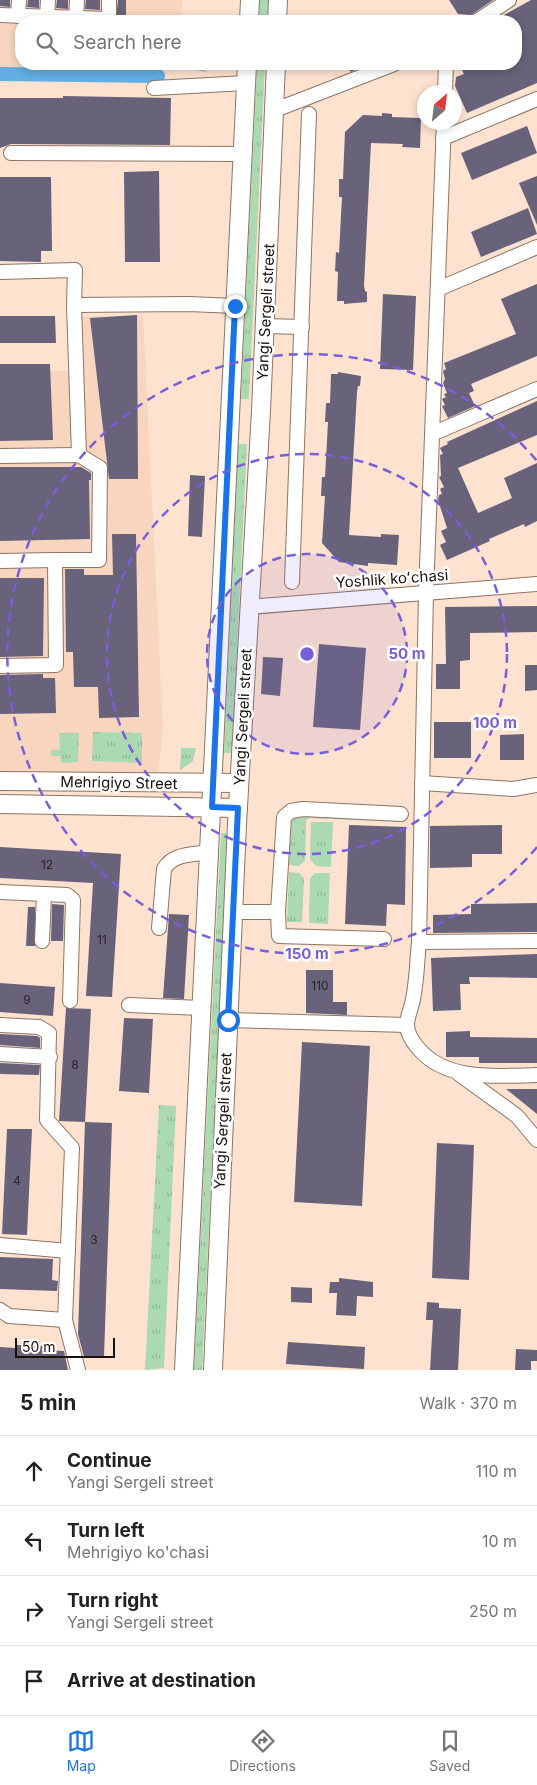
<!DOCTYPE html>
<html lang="en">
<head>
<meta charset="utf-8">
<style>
  :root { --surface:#fff; --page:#f2f2f2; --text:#202124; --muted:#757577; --line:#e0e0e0; --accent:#1a73e8 }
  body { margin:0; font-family:Inter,sans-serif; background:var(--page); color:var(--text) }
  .compass { position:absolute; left:417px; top:85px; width:45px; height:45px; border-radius:50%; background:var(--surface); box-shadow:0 2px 8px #0003; rotate:28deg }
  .scale { position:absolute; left:15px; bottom:12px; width:100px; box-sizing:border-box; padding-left:5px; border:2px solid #19100a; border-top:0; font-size:14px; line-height:18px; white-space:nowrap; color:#19100a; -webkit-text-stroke:4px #fff; paint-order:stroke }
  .stop { position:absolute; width:15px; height:15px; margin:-11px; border:4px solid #1a73e8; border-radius:50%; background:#fff }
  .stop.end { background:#1a73e8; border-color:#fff; box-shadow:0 1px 5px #0008 }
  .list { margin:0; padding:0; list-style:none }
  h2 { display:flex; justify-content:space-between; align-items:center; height:65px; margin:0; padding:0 20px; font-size:21px }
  h2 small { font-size:16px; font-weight:400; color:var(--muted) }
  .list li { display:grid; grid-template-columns:32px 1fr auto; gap:15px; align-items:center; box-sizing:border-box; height:70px; padding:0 20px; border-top:1px solid var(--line) }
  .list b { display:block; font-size:19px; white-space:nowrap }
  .list p { margin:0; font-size:16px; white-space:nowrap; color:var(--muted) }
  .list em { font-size:16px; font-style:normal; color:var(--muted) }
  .icon { flex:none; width:28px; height:28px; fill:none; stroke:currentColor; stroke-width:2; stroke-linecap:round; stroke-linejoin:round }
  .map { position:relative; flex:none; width:537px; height:1370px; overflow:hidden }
  .search { position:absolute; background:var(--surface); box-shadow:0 2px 8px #0003; left:15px; right:15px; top:15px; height:55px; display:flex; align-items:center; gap:12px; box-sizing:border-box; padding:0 18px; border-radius:20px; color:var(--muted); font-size:19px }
  .sheet { height:345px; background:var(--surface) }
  nav { display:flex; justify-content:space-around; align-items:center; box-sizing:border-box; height:70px; border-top:1px solid var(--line); background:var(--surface); font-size:14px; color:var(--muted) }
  nav a { display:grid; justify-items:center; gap:2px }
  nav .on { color:var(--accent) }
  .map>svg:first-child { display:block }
  .built { fill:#f7d5be }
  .grass { fill:url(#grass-tufts) }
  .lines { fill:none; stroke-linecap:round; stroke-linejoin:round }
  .canal { stroke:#62ade1; stroke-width:14 }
  .building { fill:#68627b }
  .minor-casing { stroke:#8d7464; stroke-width:16 }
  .major-casing { stroke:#8d7464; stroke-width:20 }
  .minor { stroke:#fff; stroke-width:14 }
  .major { stroke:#fff; stroke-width:18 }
  .route { stroke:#1a73e8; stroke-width:6 }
  .ring { fill:none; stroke:#785fda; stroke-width:2.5; stroke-dasharray:9 6 }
  .labels { text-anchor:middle; stroke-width:5; stroke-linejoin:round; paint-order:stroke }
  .number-label { font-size:12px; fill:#2d2426 }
  .street-label { font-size:15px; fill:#19100a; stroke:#fff }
  .centre { fill:#785fda; stroke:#fff; stroke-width:2.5 }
  .ring-label { font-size:15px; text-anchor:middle; font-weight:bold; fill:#785fda; stroke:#fff; stroke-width:5; stroke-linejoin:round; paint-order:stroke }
</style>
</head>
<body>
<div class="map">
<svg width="537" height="1370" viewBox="0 0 537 1370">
  <defs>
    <pattern id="grass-tufts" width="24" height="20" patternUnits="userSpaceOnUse" patternTransform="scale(1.25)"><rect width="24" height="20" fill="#aad9b2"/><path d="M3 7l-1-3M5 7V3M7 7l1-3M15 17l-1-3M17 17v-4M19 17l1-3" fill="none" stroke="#92b998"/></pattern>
  </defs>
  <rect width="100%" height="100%" fill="#fde2cf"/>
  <g class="built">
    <polygon points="0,0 182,0 181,21 21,21 21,64 169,64 169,67 0,67"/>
    <polygon points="78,316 143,316 163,728 158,776 0,783 0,371 81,371"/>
  </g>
  <g class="grass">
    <polygon points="260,0 268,0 267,21 259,21"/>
    <polygon points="192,64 207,64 206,72 192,69"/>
    <polygon points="257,64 265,64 249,399 241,399"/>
    <polygon points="238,444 247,444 232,753 224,753"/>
    <polygon points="93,732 142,733 142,763 92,761"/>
    <polygon points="59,733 79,733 78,762 61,763 60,756 51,756 51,750 60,750"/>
    <polygon points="181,748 196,748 193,761 180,770"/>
    <polygon points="299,815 401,819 401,822 310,818 306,820 305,861 299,866 289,865 291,822"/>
    <polygon points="311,822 333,822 331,867 316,866 310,859"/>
    <polygon points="221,833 228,833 202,1370 194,1370"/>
    <polygon points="289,872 299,873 304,878 302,922 287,922"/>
    <polygon points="315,873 330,873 328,924 309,923 310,878"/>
    <polygon points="159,1105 176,1106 164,1368 145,1370"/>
  </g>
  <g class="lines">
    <polyline class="canal" points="0,74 158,76"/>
  </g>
  <g class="building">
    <polygon points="0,0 10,0 10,7 0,6"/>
    <polygon points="28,0 39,0 39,8 27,7"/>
    <polygon points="57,0 68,0 68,9 56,8"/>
    <polygon points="86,0 100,0 100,10 85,9"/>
    <polygon points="118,0 126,0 126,19 116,19"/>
    <polygon points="449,0 493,0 471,15 458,14"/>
    <polygon points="531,0 537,0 537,83 467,113 455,86 456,77 464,74 459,64 516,64 516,21 493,21"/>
    <polygon points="350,64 370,64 350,72"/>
    <polygon points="63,96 171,98 170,145 11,144 0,148 0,98 63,98"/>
    <polygon points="382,113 392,114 392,117 421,118 420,148 402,147 403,144 371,143 364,286 365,291 367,292 367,302 344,304 344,301 337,301 338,272 335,271 336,252 339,253 342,197 339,197 339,179 343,179 345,132 363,115 382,116"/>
    <polygon points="527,126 537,153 472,180 461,153"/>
    <polygon points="159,171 160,262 125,262 124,172"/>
    <polygon points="537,176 537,225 519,183"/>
    <polygon points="0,177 51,177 52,251 41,251 41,262 0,261"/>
    <polygon points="528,208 537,234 481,257 471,232"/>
    <polygon points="537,284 537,356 471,384 474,391 469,393 475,406 448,418 442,406 445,405 442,399 446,397 444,394 447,393 443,383 445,379 443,371 446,369 444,363 516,334 501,299"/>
    <polygon points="383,294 416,296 413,370 380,369"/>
    <polygon points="137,315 138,479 109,479 90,318"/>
    <polygon points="0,316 55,316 56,343 0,343"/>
    <polygon points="0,364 50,364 53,440 0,441"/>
    <polygon points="338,372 361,376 360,386 358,386 357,392 349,535 381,537 381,534 399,535 397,565 368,563 368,566 339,562 322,543 325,496 321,496 322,477 325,477 328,422 325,422 326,403 330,403 331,374 338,374"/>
    <polygon points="537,401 537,435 458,468 478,513 512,498 504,478 537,463 537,521 525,527 524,524 489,539 490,541 447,560 440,545 446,542 441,531 447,528 438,500 439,495 442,494 440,489 444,487 439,477 441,476 440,455 443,454 440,448 448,444 447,442"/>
    <polygon points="0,467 81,467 91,473 91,480 89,480 90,539 0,541"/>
    <polygon points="190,475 205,476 202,537 188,536"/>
    <polygon points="112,534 136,534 139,717 99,718 98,687 74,687 73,652 66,652 65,569 84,569 84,575 113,575"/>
    <polygon points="0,578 44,578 43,656 0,657"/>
    <polygon points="537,606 537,632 470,633 470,660 460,661 460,689 436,689 436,664 446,664 445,607"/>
    <polygon points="319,644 366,648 360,730 313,727"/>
    <polygon points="263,657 283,658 280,696 261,694"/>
    <polygon points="525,665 537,665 537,690 525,691"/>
    <polygon points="43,674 43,678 55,678 56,713 0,714 0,675"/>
    <rect x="434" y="722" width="37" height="36"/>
    <polygon points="524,734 524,760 500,760 500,735"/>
    <polygon points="349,825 406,827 405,905 387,904 386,926 345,924"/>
    <polygon points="502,825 502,854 472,854 472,867 430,868 430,826"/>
    <polygon points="0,847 121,854 112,997 86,996 93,883 0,878"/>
    <polygon points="537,903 537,932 433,933 433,915 471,914 471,904"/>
    <polygon points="52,904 64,905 63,941 51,941"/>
    <polygon points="28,907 35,907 35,946 26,946"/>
    <polygon points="169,914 189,915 184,999 163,998"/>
    <polygon points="537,954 537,978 469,977 470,984 460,984 461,1010 433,1011 431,958"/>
    <polygon points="306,970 333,970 333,1002 347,1002 347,1015 306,1013"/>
    <polygon points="0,983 55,987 53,1016 0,1012"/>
    <polygon points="66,1008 91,1009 85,1122 59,1121"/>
    <polygon points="124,1018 153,1019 149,1093 119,1091"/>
    <polygon points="470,1031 470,1037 537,1038 537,1063 479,1063 479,1057 446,1057 446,1032"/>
    <polygon points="0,1034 37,1036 40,1038 40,1048 0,1045"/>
    <polygon points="302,1042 370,1046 362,1206 294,1202"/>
    <polygon points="0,1063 40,1065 39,1075 0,1074"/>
    <polygon points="506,1089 537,1089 537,1114"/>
    <polygon points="85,1122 112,1123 104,1357 84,1357 78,1334"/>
    <polygon points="7,1129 32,1129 27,1235 2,1234"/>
    <polygon points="437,1143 474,1145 469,1280 432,1278"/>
    <polygon points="0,1257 53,1259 52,1280 58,1281 57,1291 0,1289"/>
    <polygon points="339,1278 373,1282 373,1297 357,1296 356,1316 336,1315 337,1293 329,1293 330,1282 339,1282"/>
    <polygon points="291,1287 312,1288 312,1303 291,1302"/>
    <polygon points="427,1302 439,1303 439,1308 461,1309 458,1370 430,1370 433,1320 426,1320"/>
    <polygon points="288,1342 365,1347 364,1369 286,1364"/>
    <polygon points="17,1345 44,1346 44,1350 64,1351 68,1370 0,1370 0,1347 16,1348"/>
    <polygon points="516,1349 537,1350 537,1361 531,1361 531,1370 515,1370"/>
  </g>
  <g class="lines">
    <g class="minor-casing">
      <g id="minor">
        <polyline points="0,15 106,19 109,14 109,0"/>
        <polyline points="18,16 19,0"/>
        <polyline points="47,17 48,0"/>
        <polyline points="76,19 77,0"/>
        <polyline points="477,21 509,0"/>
        <polyline points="154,88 246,83"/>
        <polyline points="445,92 446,64"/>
        <polyline points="275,110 394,64"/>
        <path d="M444,122L426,593L419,942C417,960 417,980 413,999C412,1007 407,1016 407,1025C407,1034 413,1042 418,1048C446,1082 498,1076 537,1075"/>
        <polyline points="443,138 537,99"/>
        <polyline points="11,153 242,154"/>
        <polyline points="0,272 75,270 74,305 79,455"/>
        <polyline points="438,289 537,247"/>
        <polyline points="74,305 189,304 235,306"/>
        <polyline points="265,326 302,327"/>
        <polyline points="432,434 537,389"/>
        <polyline points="0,456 79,455 100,468 99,560 55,560 56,665 0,666"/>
        <polyline points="0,561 55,560"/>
        <polyline points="292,582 309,114"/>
        <polyline points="249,607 537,584"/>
        <polyline points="422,783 513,789 537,785"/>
        <polyline points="0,892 67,895 73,900 70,1001"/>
        <polyline points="233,912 278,912 284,817 291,811 303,809 401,814"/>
        <polyline points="278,912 279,936 384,939"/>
        <path d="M159,928L164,869C173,853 193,855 209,852"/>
        <polyline points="42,941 44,894"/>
        <polyline points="419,942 537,941"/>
        <polyline points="129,1005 202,1008"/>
        <polyline points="228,1020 407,1025"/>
        <polyline points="0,1025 39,1027 49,1033 47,1120 72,1148 65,1320 78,1370"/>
        <polyline points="0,1054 50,1057"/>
        <polyline points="459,1074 517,1116 537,1140"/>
        <polyline points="0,1245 68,1251"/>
        <polyline points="0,1310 9,1316 65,1320"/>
      </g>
    </g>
    <g class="major-casing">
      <g id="major">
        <polyline points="249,21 250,0"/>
        <polyline points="277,21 278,0"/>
        <polyline points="0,781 239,783"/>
        <polyline points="0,804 238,808"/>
        <polyline points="184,1370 247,64"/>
        <polyline points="213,1370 237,824 261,411 276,64"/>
      </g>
    </g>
    <use href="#minor" class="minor"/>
    <use href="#major" class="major"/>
  </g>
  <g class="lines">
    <polyline class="route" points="228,1020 238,808 212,807 235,306"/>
  </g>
  <circle cx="307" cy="654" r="100" fill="#785fda" fill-opacity=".12"/>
  <g class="ring">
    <circle cx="307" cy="654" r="100"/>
    <circle cx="307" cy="654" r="200"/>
    <path d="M537 847A300 300 0 1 1 537 461"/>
  </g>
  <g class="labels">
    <g class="number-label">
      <text x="47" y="869">12</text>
      <text x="102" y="944">11</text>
      <text x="320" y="990">110</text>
      <text x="27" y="1004">9</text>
      <text x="75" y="1069">8</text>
      <text x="17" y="1185">4</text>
      <text x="94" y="1244">3</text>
    </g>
    <g class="street-label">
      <text transform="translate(266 312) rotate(-87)" y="5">Yangi Sergeli street</text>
      <text transform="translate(392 579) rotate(-4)" y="5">Yoshlik koʻchasi</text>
      <text transform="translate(243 717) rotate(-87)" y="5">Yangi Sergeli street</text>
      <text transform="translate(119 783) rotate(1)" y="5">Mehrigiyo Street</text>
      <text transform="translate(223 1121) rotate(-87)" y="5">Yangi Sergeli street</text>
    </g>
  </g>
  <circle cx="307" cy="654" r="8" class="centre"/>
  <g class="ring-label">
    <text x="407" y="659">50 m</text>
    <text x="495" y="728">100 m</text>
    <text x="307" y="959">150 m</text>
  </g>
</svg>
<svg class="compass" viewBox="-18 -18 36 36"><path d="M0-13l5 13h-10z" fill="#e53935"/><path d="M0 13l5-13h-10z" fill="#757577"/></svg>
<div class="scale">50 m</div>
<div class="stop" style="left:228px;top:1020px"></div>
<div class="stop end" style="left:235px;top:306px"></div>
<div class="search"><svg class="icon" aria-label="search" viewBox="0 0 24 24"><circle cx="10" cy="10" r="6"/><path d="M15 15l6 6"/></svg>Search here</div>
</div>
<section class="sheet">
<h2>5 min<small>Walk · 370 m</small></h2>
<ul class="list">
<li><svg class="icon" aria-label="ahead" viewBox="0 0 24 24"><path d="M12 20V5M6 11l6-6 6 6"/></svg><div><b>Continue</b><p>Yangi Sergeli street</p></div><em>110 m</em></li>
<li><svg class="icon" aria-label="left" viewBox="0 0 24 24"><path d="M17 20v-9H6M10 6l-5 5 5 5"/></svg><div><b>Turn left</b><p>Mehrigiyo ko'chasi</p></div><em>10 m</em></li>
<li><svg class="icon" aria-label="right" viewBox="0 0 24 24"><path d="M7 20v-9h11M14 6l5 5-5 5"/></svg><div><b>Turn right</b><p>Yangi Sergeli street</p></div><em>250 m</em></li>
<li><svg class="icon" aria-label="arrive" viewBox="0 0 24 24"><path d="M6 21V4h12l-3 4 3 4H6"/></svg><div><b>Arrive at destination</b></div></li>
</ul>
</section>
<nav>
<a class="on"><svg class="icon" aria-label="map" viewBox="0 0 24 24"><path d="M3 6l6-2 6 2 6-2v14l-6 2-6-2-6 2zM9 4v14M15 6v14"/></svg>Map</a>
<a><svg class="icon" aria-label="directions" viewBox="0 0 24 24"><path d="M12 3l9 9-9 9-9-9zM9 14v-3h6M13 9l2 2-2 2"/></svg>Directions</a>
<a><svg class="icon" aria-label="saved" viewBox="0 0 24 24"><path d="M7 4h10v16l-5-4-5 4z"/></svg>Saved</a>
</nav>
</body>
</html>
